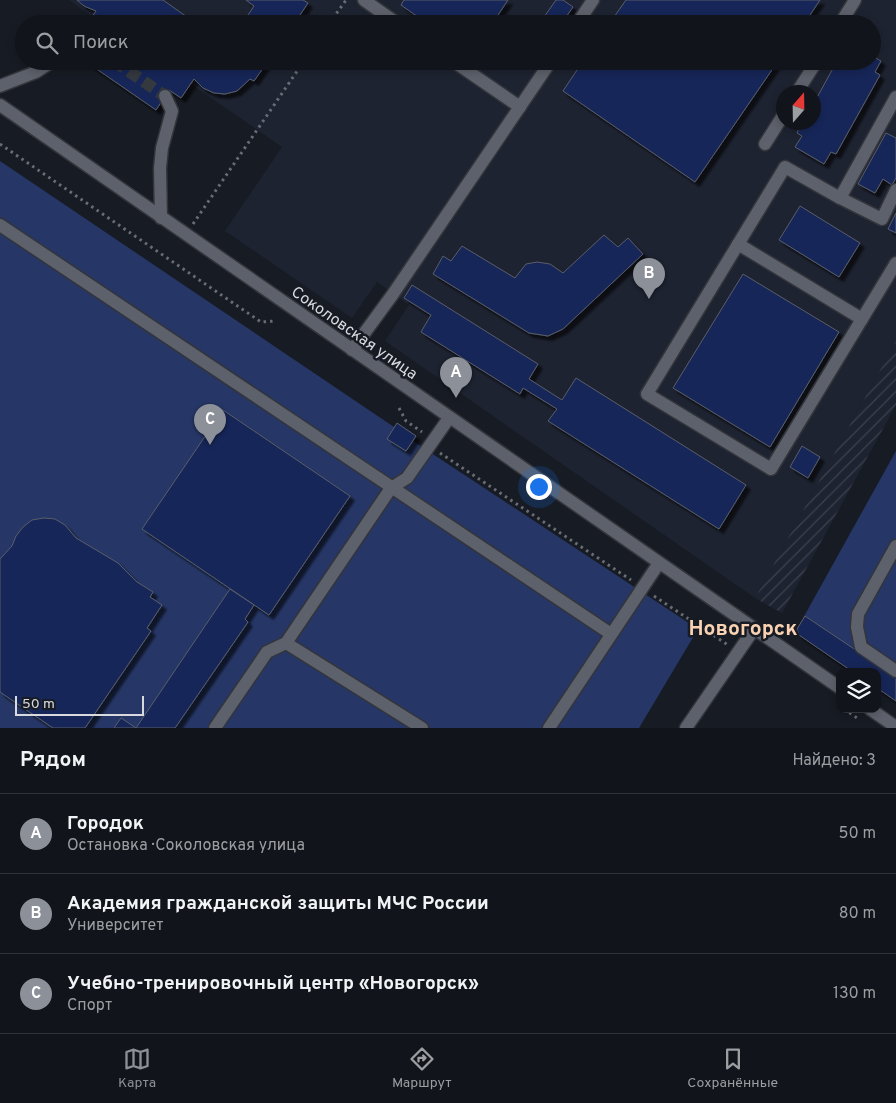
<!DOCTYPE html>
<html lang="ru">
<head>
<meta charset="utf-8">
<style>
  :root { --surface:#11141a; --page:#1e2127; --text:#f1f3f6; --muted:#9c9ea2; --line:#303339; --accent:#8c9099 }
  body { margin:0; font-family:Overpass,sans-serif; background:var(--page); color:var(--text) }
  .controls { position:absolute; right:15px; bottom:15px; display:grid; overflow:hidden; border-radius:10px; box-shadow:0 2px 8px #0003 }
  .controls button { width:45px; height:45px; display:grid; place-items:center; padding:0; border:0; border-bottom:1px solid var(--line); background:var(--surface); color:var(--text); font:25px sans-serif }
  .compass { position:absolute; left:776px; top:85px; width:45px; height:45px; border-radius:50%; background:var(--surface); box-shadow:0 2px 8px #0003; rotate:20deg }
  .scale { position:absolute; left:15px; bottom:12px; width:129px; box-sizing:border-box; padding-left:5px; border:2px solid #d8dae0; border-top:0; font-size:14px; line-height:18px; white-space:nowrap; color:#d8dae0; -webkit-text-stroke:4px #171b23; paint-order:stroke }
  .you { position:absolute; left:538px; top:486px; width:18px; height:18px; margin:-12px; border:4px solid #fff; border-radius:50%; background:#1a73e8; box-shadow:0 0 0 8px #1a73e833 }
  .badge { display:grid; place-items:center; width:32px; height:32px; border-radius:50%; background:var(--accent); color:#fff; font-size:16px; font-weight:700 }
  .pin { position:absolute; translate:-50% -41px; filter:drop-shadow(0 1px 2px #0008) }
  .pin::after { content:''; position:absolute; top:26px; width:18px; height:15px; background:inherit; clip-path:polygon(0 0,100% 0,50% 100%) }
  .list { margin:0; padding:0; list-style:none }
  h2 { display:flex; justify-content:space-between; align-items:center; height:65px; margin:0; padding:0 20px; font-size:21px }
  h2 small { font-size:16px; font-weight:400; color:var(--muted) }
  .list li { display:grid; grid-template-columns:32px 1fr auto; gap:15px; align-items:center; box-sizing:border-box; height:80px; padding:0 20px; border-top:1px solid var(--line) }
  .list b { display:block; font-size:19px; white-space:nowrap }
  .list p { margin:0; font-size:16px; white-space:nowrap; color:var(--muted) }
  .list em { font-size:16px; font-style:normal; color:var(--muted) }
  .icon { flex:none; width:28px; height:28px; fill:none; stroke:currentColor; stroke-width:2; stroke-linecap:round; stroke-linejoin:round }
  .map { position:relative; flex:none; width:896px; height:728px; overflow:hidden }
  .search { position:absolute; background:var(--surface); box-shadow:0 2px 8px #0003; left:15px; right:15px; top:15px; height:55px; display:flex; align-items:center; gap:12px; box-sizing:border-box; padding:0 18px; border-radius:28px; color:var(--muted); font-size:19px }
  .sheet { height:305px; background:var(--surface) }
  nav { display:flex; justify-content:space-around; align-items:center; box-sizing:border-box; height:70px; border-top:1px solid var(--line); background:var(--surface); font-size:14px; color:var(--muted) }
  nav a { display:grid; justify-items:center; gap:2px }
  nav .on { color:var(--accent) }
  .map>svg:first-child { display:block }
  .built { fill:#1e2331; fill-rule:evenodd }
  .industrial { fill:url(#industrial-furrows) }
  .grass { fill:#263767 }
  .building { fill:#162559; stroke:#595e68; filter:url(#shadow) }
  .lines { fill:none; stroke-linecap:round; stroke-linejoin:round }
  .minor-tunnel { stroke:#34383f; stroke-width:12; stroke-dasharray:12 6; stroke-linecap:butt }
  .minor-casing { stroke:#33353b; stroke-width:15 }
  .path { stroke:#696c73; stroke-width:3; stroke-dasharray:2.5 4; stroke-linecap:butt }
  .minor { stroke:#5d616b; stroke-width:12 }
  .labels { text-anchor:middle; stroke-width:5; stroke-linejoin:round; paint-order:stroke }
  .street-label { font-size:16px; fill:#d8dae0; stroke:#171b23 }
  .district-label { font-size:21px; font-weight:bold; fill:#f9d1b3; stroke:#171b23 }
</style>
</head>
<body>
<div class="map">
<svg width="896" height="728" viewBox="0 0 896 728">
  <defs>
    <pattern id="industrial-furrows" width="10" height="10" patternUnits="userSpaceOnUse" patternTransform="scale(1.25)"><rect width="10" height="10" fill="#1e2331"/><path d="M-1 1l2-2M0 10L10 0M9 11l2-2" fill="none" stroke="#3e424f"/></pattern>
    <filter id="shadow"><feDropShadow dx="4.5" dy="4.5" stdDeviation="1" flood-color="#0009"/></filter>
  </defs>
  <rect width="100%" height="100%" fill="#171b23"/>
  <path class="built" d="M69,0H896V341L755,598L385,341L409,305L377,282L352,318L225,231L282,147L191,84L181,98L169,90L156,110L85,61H872V24H87L92,16ZM784,92H814V122H784Z"/>
  <polygon class="industrial" points="896,341 896,405 782,613 755,598"/>
  <g class="grass">
    <polygon points="0,161 394,427 397,423 416,436 413,441 698,629 639,728 0,728"/>
    <polygon points="896,451 896,701 877,672 853,672 799,635 797,629"/>
  </g>
  <g class="building">
    <polygon points="77,0 163,0 197,24 87,24 96,11 84,6"/>
    <polygon points="246,0 303,0 308,3 294,24 242,24 254,6"/>
    <polygon points="404,0 508,0 492,24 428,24 401,5"/>
    <polygon points="556,0 563,0 573,7 561,24 546,24 542,20"/>
    <polygon points="626,0 820,0 804,24 609,24"/>
    <polygon points="872,56 881,61 875,72 880,75 836,154 831,152 824,164 795,147 802,136 797,133 802,122 814,122 814,103 837,61 872,61"/>
    <polygon points="85,61 268,61 254,81 250,79 237,91 225,94 214,93 203,88 194,79 181,98 169,90 156,110"/>
    <polygon points="583,61 778,61 695,182 563,91"/>
    <polygon points="886,133 896,138 896,178 892,185 883,179 875,193 858,184"/>
    <polygon points="800,206 860,243 839,277 779,240"/>
    <polygon points="896,213 896,233 888,229"/>
    <polygon points="604,235 618,247 628,238 643,254 563,329 548,336 529,333 433,274 443,256 451,261 462,246 515,278 526,264 537,262 550,264 563,273"/>
    <polygon points="743,274 839,332 770,447 673,388"/>
    <polygon points="412,285 538,364 529,379 562,400 576,378 746,485 719,529 548,421 557,409 523,388 520,394 421,332 431,315 404,298"/>
    <polygon points="223,410 350,496 269,615 142,529"/>
    <polygon points="397,423 416,436 406,451 387,439"/>
    <polygon points="802,446 820,457 808,478 790,467"/>
    <polygon points="44,518 55,519 65,525 76,538 118,563 137,582 153,592 150,597 162,605 147,628 151,631 85,728 53,728 0,692 0,559 12,546 16,536 23,527 32,520"/>
    <polygon points="230,589 254,605 245,619 248,622 175,728 114,728 121,718 136,728"/>
    <polygon points="805,616 896,677 896,701 877,688 877,672 853,672 799,635 797,629"/>
  </g>
  <g class="lines">
    <polyline class="minor-tunnel" points="114,61 165,96"/>
    <g class="minor-casing">
      <g id="minor">
        <polyline points="364,0 398,24"/>
        <polyline points="577,24 593,0"/>
        <polyline points="840,24 855,0"/>
        <polyline points="453,61 520,107"/>
        <polyline points="0,86 36,72 53,61"/>
        <polyline points="797,92 817,61"/>
        <polyline points="0,105 840,688"/>
        <polyline points="765,144 784,114"/>
        <polyline points="840,198 882,219 896,190"/>
        <polyline points="161,218 160,168 162,148 172,111 165,96"/>
        <polyline points="0,225 611,634"/>
        <polyline points="738,244 862,319"/>
        <polyline points="896,263 771,469 647,394 785,167 840,198 896,97"/>
        <polyline points="352,350 393,294 551,61"/>
        <polyline points="896,546 858,614 857,627 861,647 896,671"/>
        <polyline points="286,643 422,728"/>
        <polyline points="870,709 896,727"/>
        <polyline points="215,728 267,652 286,643 391,488 407,478 449,418"/>
        <polyline points="549,728 659,563"/>
        <polyline points="686,728 754,629"/>
      </g>
    </g>
    <g class="path">
      <polyline points="329,24 346,0"/>
      <polyline points="0,144 261,322 275,321"/>
      <polyline points="193,224 304,61"/>
      <polyline points="399,408 406,421 422,432"/>
      <polyline points="440,453 631,580"/>
      <polyline points="654,596 728,645"/>
      <polyline points="844,709 860,720"/>
    </g>
    <use href="#minor" class="minor"/>
  </g>
  <g class="labels">
    <g class="street-label">
      <text transform="translate(355 332) rotate(35)" y="6">Соколовская улица</text>
    </g>
    <g class="district-label">
      <text x="743" y="635">Новогорск</text>
    </g>
  </g>
</svg>
<div class="controls">
<button><svg class="icon" aria-label="layers" viewBox="0 0 24 24"><path d="M12 4l9 5-9 5-9-5zM3 14l9 5 9-5"/></svg></button>
</div>
<svg class="compass" viewBox="-18 -18 36 36"><path d="M0-13l5 13h-10z" fill="#e53935"/><path d="M0 13l5-13h-10z" fill="#9c9ea2"/></svg>
<div class="scale">50 m</div>
<div class="you"></div>
<div class="pin badge" style="left:456px;top:398px">A</div>
<div class="pin badge" style="left:649px;top:299px">B</div>
<div class="pin badge" style="left:210px;top:445px">C</div>
<div class="search"><svg class="icon" aria-label="search" viewBox="0 0 24 24"><circle cx="10" cy="10" r="6"/><path d="M15 15l6 6"/></svg>Поиск</div>
</div>
<section class="sheet">
<h2>Рядом<small>Найдено: 3</small></h2>
<ul class="list">
<li><span class="badge">A</span><div><b>Городок</b><p>Остановка · Соколовская улица</p></div><em>50 m</em></li>
<li><span class="badge">B</span><div><b>Академия гражданской защиты МЧС России</b><p>Университет</p></div><em>80 m</em></li>
<li><span class="badge">C</span><div><b>Учебно-тренировочный центр «Новогорск»</b><p>Спорт</p></div><em>130 m</em></li>
</ul>
</section>
<nav>
<a class="on"><svg class="icon" aria-label="map" viewBox="0 0 24 24"><path d="M3 6l6-2 6 2 6-2v14l-6 2-6-2-6 2zM9 4v14M15 6v14"/></svg>Карта</a>
<a><svg class="icon" aria-label="directions" viewBox="0 0 24 24"><path d="M12 3l9 9-9 9-9-9zM9 14v-3h6M13 9l2 2-2 2"/></svg>Маршрут</a>
<a><svg class="icon" aria-label="saved" viewBox="0 0 24 24"><path d="M7 4h10v16l-5-4-5 4z"/></svg>Сохранённые</a>
</nav>
</body>
</html>
